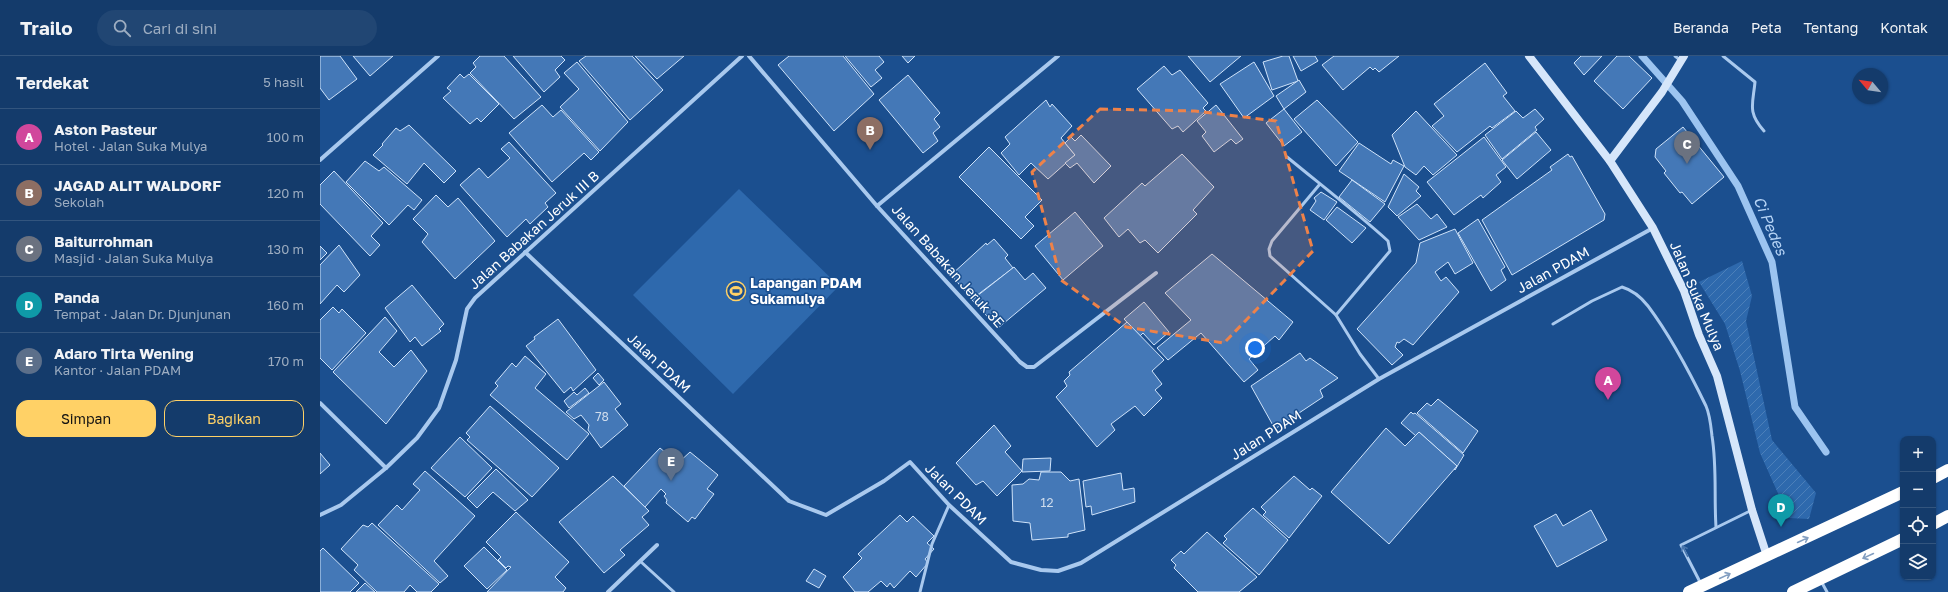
<!DOCTYPE html>
<html lang="id">
<head>
<meta charset="utf-8">
<style>
  :root { --surface:#143b6b; --page:#214673; --text:#f1f3f6; --muted:#9dadc1; --line:#33557e; --accent:#ffd166 }
  body { margin:0; font-family:"Golos Text",sans-serif; background:var(--page); color:var(--text) }
  .controls { position:absolute; right:12px; bottom:12px; display:grid; overflow:hidden; border-radius:8px; box-shadow:0 1px 3px #0004 }
  .controls button { width:36px; height:36px; display:grid; place-items:center; padding:0; border:0; border-bottom:1px solid var(--line); background:var(--surface); color:var(--text); font:20px sans-serif }
  .compass { position:absolute; left:1532px; top:12px; width:36px; height:36px; border-radius:50%; background:var(--surface); box-shadow:0 1px 3px #0004; rotate:299deg }
  .you { position:absolute; left:935px; top:292px; width:14px; height:14px; margin:-10px; border:3px solid #fff; border-radius:50%; background:#1a73e8; box-shadow:0 0 0 6px #1a73e833 }
  .badge { display:grid; place-items:center; width:26px; height:26px; border-radius:50%; background:var(--accent); color:#fff; font-size:13px; font-weight:700 }
  .pin { position:absolute; translate:-50% -33px; filter:drop-shadow(0 1px 2px #0008) }
  .pin::after { content:''; position:absolute; top:21px; width:14px; height:12px; background:inherit; clip-path:polygon(0 0,100% 0,50% 100%) }
  .list { margin:0; padding:0; list-style:none }
  h2 { display:flex; justify-content:space-between; align-items:center; height:52px; margin:0; padding:0 16px; font-size:17px }
  h2 small { font-size:13px; font-weight:400; color:var(--muted) }
  .list li { display:grid; grid-template-columns:26px 1fr auto; gap:12px; align-items:center; box-sizing:border-box; height:56px; padding:0 16px; border-top:1px solid var(--line) }
  .list b { display:block; font-size:15px; white-space:nowrap }
  .list p { margin:0; font-size:13px; white-space:nowrap; color:var(--muted) }
  .list em { font-size:13px; font-style:normal; color:var(--muted) }
  .actions { display:flex; gap:8px; padding:12px 16px }
  .actions a { flex:1; padding:9px 0; border:1px solid var(--accent); border-radius:12px; text-align:center; font-size:14px; color:var(--accent) }
  .actions .main { background:var(--accent); color:#111 }
  .icon { flex:none; width:22px; height:22px; fill:none; stroke:currentColor; stroke-width:2; stroke-linecap:round; stroke-linejoin:round }
  .map { position:relative; flex:none; width:1628px; height:536px; overflow:hidden }
  header { display:flex; align-items:center; gap:24px; box-sizing:border-box; height:56px; padding:0 20px; background:var(--surface); border-bottom:1px solid var(--line) }
  header strong { font-size:19px }
  nav { display:flex; gap:22px; margin-inline-start:auto; font-size:14px }
  .search { width:280px; height:36px; background:var(--page); display:flex; align-items:center; gap:10px; box-sizing:border-box; padding:0 14px; border-radius:22px; color:var(--muted); font-size:15px }
  main { display:flex }
  aside { flex:1; background:var(--surface) }
  .map>svg:first-child { display:block }
  .grass { fill:#2e69ad }
  .garden { fill:url(#garden-furrows) }
  .lines { fill:none; stroke-linecap:round; stroke-linejoin:round }
  .stream { stroke:#9cc4f0; stroke-width:7 }
  .building { fill:#4478b7; stroke:#cfe3fa }
  .lane { stroke:#a9c9ee; stroke-width:3 }
  .street { stroke:#a9c9ee; stroke-width:4 }
  .secondary { stroke:#d6e6fa; stroke-width:8 }
  .highway { stroke:#fff; stroke-width:12 }
  .oneway { stroke:#829ec1 }
  .oneway2 { stroke:#4674ac }
  .marked { fill:#ee8249; fill-opacity:0.2; stroke:#ee8249; stroke-width:3; stroke-dasharray:8 5; stroke-linejoin:round }
  .labels { text-anchor:middle; stroke-width:3; stroke-linejoin:round; paint-order:stroke }
  .number-label { font-size:12px; fill:#d0dded }
  .street-label { font-size:14px; fill:#fff; stroke:#1b4f8f }
  .poi-label { font-size:14px; font-weight:bold; fill:#fff; stroke:#1b4f8f; text-anchor:start }
  .water-label { font-size:15px; font-style:italic; fill:#b5d3f5; stroke:#1b4f8f }
</style>
</head>
<body>
<header>
<strong>Trailo</strong>
<div class="search"><svg class="icon" aria-label="search" viewBox="0 0 24 24"><circle cx="10" cy="10" r="6"/><path d="M15 15l6 6"/></svg>Cari di sini</div>
<nav><a>Beranda</a><a>Peta</a><a>Tentang</a><a>Kontak</a></nav>
</header>
<main>
<aside>
<h2>Terdekat<small>5 hasil</small></h2>
<ul class="list">
<li><span class="badge" style="background:#d1479c">A</span><div><b>Aston Pasteur</b><p>Hotel · Jalan Suka Mulya</p></div><em>100 m</em></li>
<li><span class="badge" style="background:#8d6e63">B</span><div><b>JAGAD ALIT WALDORF</b><p>Sekolah</p></div><em>120 m</em></li>
<li><span class="badge" style="background:#6b7280">C</span><div><b>Baiturrohman</b><p>Masjid · Jalan Suka Mulya</p></div><em>130 m</em></li>
<li><span class="badge" style="background:#0f9aa8">D</span><div><b>Panda</b><p>Tempat · Jalan Dr. Djunjunan</p></div><em>160 m</em></li>
<li><span class="badge" style="background:#5c6f8a">E</span><div><b>Adaro Tirta Wening</b><p>Kantor · Jalan PDAM</p></div><em>170 m</em></li>
</ul>
<div class="actions"><a class="main">Simpan</a><a>Bagikan</a></div>
</aside>
<div class="map">
<svg width="1628" height="536" viewBox="0 0 1628 536">
  <defs>
    <pattern id="garden-furrows" width="10" height="10" patternUnits="userSpaceOnUse"><rect width="10" height="10" fill="#2e69ad"/><path d="M-1 1l2-2M0 10L10 0M9 11l2-2" fill="none" stroke="#4d80b9"/></pattern>
  </defs>
  <rect width="100%" height="100%" fill="#1b4f8f"/>
  <polygon class="grass" points="419,133 519,230 413,338 313,239"/>
  <polygon class="garden" points="1422,205 1432,240 1426,265 1452,384 1496,437 1489,463 1469,462 1440,397 1420,315 1405,268 1379,226"/>
  <g class="lines">
    <polyline class="stream" points="1322,0 1362,45 1418,130 1452,206 1475,351 1506,396"/>
  </g>
  <g class="building">
    <polygon points="0,0 20,0 37,23 9,44 0,32"/>
    <polygon points="33,0 73,0 50,20"/>
    <polygon points="160,0 184,0 221,41 194,63 150,17 156,11 153,7"/>
    <polygon points="193,0 241,0 245,4 235,14 240,21 224,36"/>
    <polygon points="266,0 312,0 343,34 310,64 259,5"/>
    <polygon points="315,0 364,0 337,23"/>
    <polygon points="469,0 523,0 554,38 514,75 458,9"/>
    <polygon points="525,0 559,0 564,6 555,14 562,22 551,31"/>
    <polygon points="582,0 595,0 588,7"/>
    <polygon points="868,0 921,0 890,26"/>
    <polygon points="963,0 969,0 978,25 952,34 943,6"/>
    <polygon points="973,0 995,0 998,5 981,15"/>
    <polygon points="1014,0 1079,0 1059,16 1055,12 1053,14 1050,11 1023,34 1002,9"/>
    <polygon points="1261,0 1282,0 1264,19 1254,7"/>
    <polygon points="1297,0 1309,0 1332,22 1303,53 1274,25"/>
    <polygon points="257,6 308,66 280,95 240,51 259,33 244,17"/>
    <polygon points="934,6 954,40 924,62 900,28"/>
    <polygon points="1165,7 1187,37 1183,40 1195,55 1172,72 1170,70 1137,96 1112,70 1124,60 1114,48"/>
    <polygon points="844,10 852,19 860,14 888,47 883,52 886,55 863,76 858,70 852,73 817,33"/>
    <polygon points="140,18 144,22 149,18 179,48 161,66 157,62 150,68 123,42 131,35 127,32"/>
    <polygon points="588,19 620,57 614,63 620,71 613,77 618,85 603,97 559,44"/>
    <polygon points="979,24 986,36 964,53 956,40"/>
    <polygon points="726,44 730,51 732,48 752,70 741,82 755,99 728,123 711,107 699,119 681,97 690,88 685,81"/>
    <polygon points="997,44 1038,86 1016,110 974,63"/>
    <polygon points="222,49 233,61 241,54 279,96 271,104 264,97 232,126 189,77"/>
    <polygon points="896,49 923,83 916,88 911,83 894,96 882,80 886,76 877,65"/>
    <polygon points="964,53 982,76 964,90 946,67"/>
    <polygon points="1215,53 1224,63 1215,71 1217,74 1182,103 1165,79 1196,55 1203,62"/>
    <polygon points="1096,55 1137,99 1113,119 1104,110 1096,119 1085,111 1072,79"/>
    <polygon points="89,69 136,115 124,127 104,107 87,128 53,99 63,89 62,88 76,72 80,75"/>
    <polygon points="1363,71 1404,121 1372,148 1362,136 1360,137 1344,117 1346,115 1335,101 1336,93"/>
    <polygon points="1216,76 1231,94 1197,123 1182,104"/>
    <polygon points="761,79 791,110 774,127 757,107 750,112 745,107 755,99 745,87 751,81 755,85"/>
    <polygon points="1164,81 1186,111 1176,119 1181,126 1163,142 1161,139 1134,159 1107,126"/>
    <polygon points="189,86 236,137 225,147 228,151 210,168 206,163 187,181 140,129 159,112 168,122 190,102 181,93"/>
    <polygon points="1039,87 1071,108 1073,104 1084,110 1065,146 1019,115"/>
    <polygon points="669,91 722,144 705,161 714,170 701,183 639,121"/>
    <polygon points="862,98 894,131 873,154 877,158 838,197 825,184 820,187 808,173 799,181 784,162 822,127 825,130"/>
    <polygon points="1248,98 1250,101 1252,100 1285,158 1284,164 1192,219 1162,164 1232,114 1230,111"/>
    <polygon points="45,105 59,115 64,111 102,144 94,154 88,149 69,169 26,126"/>
    <polygon points="14,115 63,167 51,180 60,189 50,200 0,148 0,129"/>
    <polygon points="1084,118 1099,131 1096,135 1101,140 1077,160 1068,151"/>
    <polygon points="1032,124 1065,148 1050,166 1019,141"/>
    <polygon points="1001,136 1017,146 1004,164 990,154 996,145 994,142"/>
    <polygon points="116,139 128,151 138,142 175,185 135,223 102,186 108,178 93,163"/>
    <polygon points="1097,148 1111,163 1117,158 1127,171 1099,184 1078,161"/>
    <polygon points="1017,151 1046,172 1032,187 1006,164"/>
    <polygon points="755,156 783,190 743,224 715,190"/>
    <polygon points="1158,163 1185,211 1181,214 1186,224 1171,235 1138,177"/>
    <polygon points="1135,173 1153,207 1135,218 1128,206 1115,216 1121,225 1126,221 1139,236 1093,289 1084,283 1079,287 1077,286 1075,291 1083,299 1072,309 1037,273 1096,207 1100,187"/>
    <polygon points="674,183 688,199 685,202 693,212 652,243 631,219 666,187 667,189"/>
    <polygon points="19,189 40,219 24,236 17,229 0,248 0,209"/>
    <polygon points="0,190 7,197 0,204"/>
    <polygon points="892,198 973,266 959,284 955,280 929,303 938,314 924,326 881,277 848,304 837,292 871,264 845,237"/>
    <polygon points="694,211 705,224 713,217 726,232 678,272 652,244"/>
    <polygon points="92,229 124,268 119,273 121,275 102,290 95,281 90,286 65,252"/>
    <polygon points="824,246 849,276 834,289 823,277 820,280 804,263"/>
    <polygon points="13,251 19,257 22,253 46,277 12,314 0,302 0,264"/>
    <polygon points="65,261 77,275 59,296 74,311 91,294 107,315 66,368 13,316"/>
    <polygon points="238,263 276,314 253,335 251,331 244,337 206,290 215,283 214,281"/>
    <polygon points="807,266 844,304 832,315 842,328 835,334 842,342 824,360 815,350 791,368 795,374 777,391 736,341 747,330 744,325 750,319 749,316"/>
    <polygon points="980,297 986,305 990,302 1018,322 1000,334 1003,341 955,373 931,330"/>
    <polygon points="205,300 226,318 215,332 269,378 247,404 170,339 178,330 175,327 192,307 196,311"/>
    <polygon points="278,317 284,324 279,329 273,322"/>
    <polygon points="284,326 301,348 295,353 308,369 281,392 268,374 269,369 261,359 254,363 246,356"/>
    <polygon points="265,332 269,337 249,352 244,345 254,336 257,339"/>
    <polygon points="1118,343 1158,375 1143,397 1097,357 1107,347 1111,350"/>
    <polygon points="170,350 239,412 212,441 147,384 150,381 146,377"/>
    <polygon points="1091,356 1093,358 1095,357 1144,399 1135,414 1134,413 1137,410 1099,376 1096,380 1081,367"/>
    <polygon points="674,369 691,390 685,396 702,415 677,440 663,425 656,429 636,407"/>
    <polygon points="1066,372 1085,390 1099,376 1137,410 1069,488 1011,436"/>
    <polygon points="140,381 172,412 145,441 111,412"/>
    <polygon points="340,392 358,407 370,396 398,419 387,433 394,438 375,463 372,461 368,466 346,447 347,444 344,440 346,438 341,433 325,451 304,430"/>
    <polygon points="0,397 10,409 0,418"/>
    <polygon points="731,402 730,415 702,416 703,403"/>
    <polygon points="176,413 208,444 195,455 173,436 157,452 147,442"/>
    <polygon points="105,415 155,460 114,505 128,520 120,527 58,469 77,449 82,454 100,434 93,428"/>
    <polygon points="721,416 741,416 750,425 759,423 765,474 748,478 748,481 712,484 710,467 693,465 692,429 703,428 709,423 719,424"/>
    <polygon points="801,417 803,434 814,432 815,446 772,459 771,450 766,451 763,425"/>
    <polygon points="293,420 329,455 322,461 329,469 300,494 305,499 284,517 239,466"/>
    <polygon points="974,420 990,434 992,432 1002,440 969,482 943,459 946,456 941,451"/>
    <polygon points="933,452 968,484 939,519 903,487 907,483 904,480"/>
    <polygon points="1271,454 1287,484 1237,511 1214,470 1236,458 1243,470"/>
    <polygon points="196,456 249,506 235,521 246,532 243,536 167,536 191,511 188,510 186,512 178,504 181,501 166,486"/>
    <polygon points="580,459 587,466 593,460 614,480 607,487 614,493 605,503 608,507 596,521 590,515 574,532 570,527 567,531 561,525 548,536 535,536 523,521 542,502 538,498"/>
    <polygon points="52,467 119,528 111,536 97,536 90,529 84,536 57,536 34,514 38,509 21,493 43,469 48,471"/>
    <polygon points="887,476 937,521 919,536 878,536 854,512 856,509 851,504 861,495 864,498"/>
    <polygon points="164,491 187,514 167,533 144,510"/>
    <polygon points="3,492 39,527 30,536 0,536 0,495"/>
    <polygon points="494,513 506,520 499,532 486,525"/>
    <polygon points="45,527 55,536 36,536"/>
  </g>
  <g class="lines">
    <g class="lane">
      <polyline points="1355,0 1360,4"/>
      <path d="M1403,0L1435,26C1433,48 1427,56 1444,75"/>
      <path d="M967,101C1001,129 1036,156 1068,185L1070,195L1016,259L950,200L949,193L952,185L1000,128"/>
      <polyline points="1016,259 1040,298 1059,323"/>
      <path d="M1233,268L1272,245L1302,231C1312,234 1321,241 1328,250C1349,278 1371,319 1386,350C1390,359 1391,371 1392,380C1397,411 1394,440 1396,471"/>
      <polyline points="320,505 354,536"/>
      <polyline points="1501,525 1507,536"/>
      <polyline points="1381,528 1361,489 1432,454"/>
      <polyline points="600,536 612,488 629,449"/>
    </g>
    <g class="street">
      <polyline points="429,0 557,150 700,306 707,311 714,311 836,217"/>
      <polyline points="0,104 118,0"/>
      <polyline points="557,150 738,0"/>
      <polyline points="205,196 469,445 506,459 564,425 590,406 629,449 691,506 721,514 738,515 761,507 1059,323 1333,172"/>
      <polyline points="0,347 66,412"/>
      <polyline points="0,459 21,449 66,412 97,382 119,352 136,304 147,253 155,242 422,0"/>
      <polyline points="288,536 337,489"/>
    </g>
    <g class="secondary">
      <polyline points="1209,0 1290,105 1333,172 1364,235 1379,279 1397,320 1432,454 1447,500"/>
      <polyline points="1290,105 1342,36 1364,0"/>
    </g>
    <g class="highway">
      <polyline points="1613,422 1628,414"/>
      <polyline points="1613,468 1628,460"/>
      <polyline points="1369,536 1583,436"/>
      <polyline points="1473,536 1583,483"/>
    </g>
  </g>
  <defs><path id="oneway-shaft" d="M-6 0H5M1.5-3L5.5 0L1.5 3" fill="none" stroke-width="1.6" stroke-linecap="round" stroke-linejoin="round"/></defs>
  <g class="oneway">
    <use href="#oneway-shaft" transform="translate(1483 484) rotate(-25)"/>
    <use href="#oneway-shaft" transform="translate(1548 500) rotate(155)"/>
    <use href="#oneway-shaft" transform="translate(1405 520) rotate(-25)"/>
  </g>
  <use class="oneway2" href="#oneway-shaft" transform="translate(1365 495) rotate(-117)"/>
  <path class="marked" d="M780,53L875,55L956,65L993,195L904,287L806,271L741,224L712,116Z"/>
  <defs>
    <g id="stadium-ring" transform="scale(1)"><circle r="9.5" fill="#1b4f8f" stroke="#ffd166" stroke-width="1.5"/><path d="M0-5a6.5 5 0 1 0 0 10a6.5 5 0 1 0 0-10ZM-3.5-1.8h7v3.6h-7Z" fill="#ffd166"/></g>
  </defs>
  <g fill-rule="evenodd">
    <use href="#stadium-ring" x="416" y="235"/>
  </g>
  <g class="labels">
    <g class="number-label">
      <text x="282" y="365">78</text>
      <text x="727" y="451">12</text>
    </g>
    <g class="street-label">
      <text transform="translate(214 174) rotate(-42)" y="5">Jalan Babakan Jeruk III B</text>
      <text transform="translate(628 210) rotate(48)" y="5">Jalan Babakan Jeruk 3E</text>
      <text transform="translate(1233 214) rotate(-29)" y="5">Jalan PDAM</text>
      <text transform="translate(1377 240) rotate(67)" y="5">Jalan Suka Mulya</text>
      <text transform="translate(339 307) rotate(43)" y="5">Jalan PDAM</text>
      <text transform="translate(946 379) rotate(-32)" y="5">Jalan PDAM</text>
      <text transform="translate(636 438) rotate(45)" y="5">Jalan PDAM</text>
    </g>
    <g class="poi-label">
      <text x="430" y="232">Lapangan PDAM<tspan x="430" dy="16">Sukamulya</tspan></text>
    </g>
    <g class="water-label">
      <text transform="translate(1450 170) rotate(67)" y="5">Ci Pedes</text>
    </g>
  </g>
</svg>
<div class="controls">
<button>+</button>
<button>−</button>
<button><svg class="icon" aria-label="locate" viewBox="0 0 24 24"><circle cx="12" cy="12" r="6"/><path d="M12 2v4M12 18v4M2 12h4M18 12h4"/></svg></button>
<button><svg class="icon" aria-label="layers" viewBox="0 0 24 24"><path d="M12 4l9 5-9 5-9-5zM3 14l9 5 9-5"/></svg></button>
</div>
<svg class="compass" viewBox="-18 -18 36 36"><path d="M0-13l5 13h-10z" fill="#e53935"/><path d="M0 13l5-13h-10z" fill="#9dadc1"/></svg>
<div class="you"></div>
<div class="pin badge" style="left:1288px;top:344px;background:#d1479c">A</div>
<div class="pin badge" style="left:550px;top:94px;background:#8d6e63">B</div>
<div class="pin badge" style="left:1367px;top:108px;background:#6b7280">C</div>
<div class="pin badge" style="left:1461px;top:471px;background:#0f9aa8">D</div>
<div class="pin badge" style="left:351px;top:425px;background:#5c6f8a">E</div>
</div>
</main>
</body>
</html>
